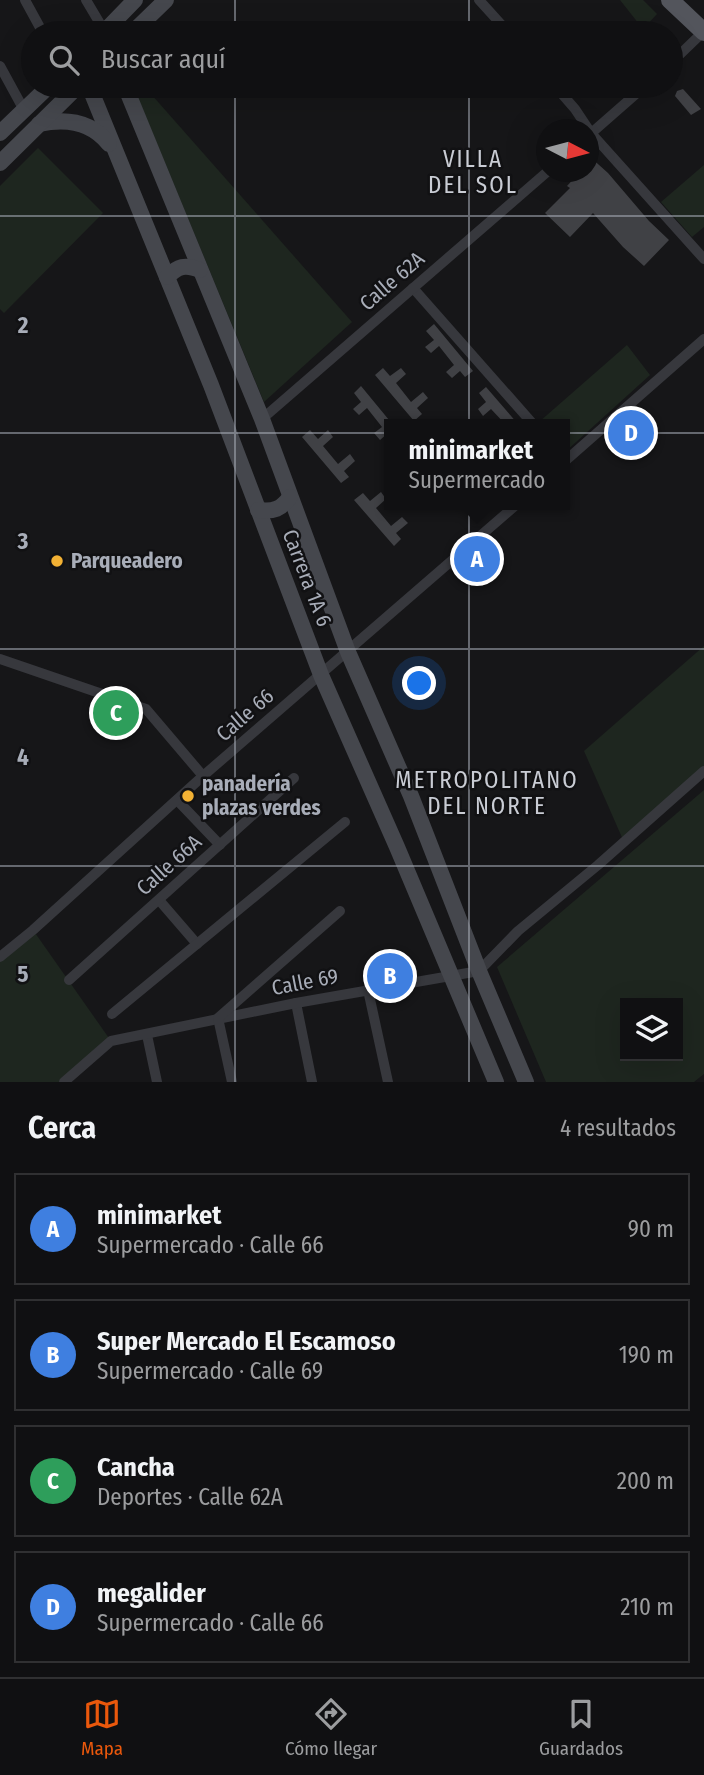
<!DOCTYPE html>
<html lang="es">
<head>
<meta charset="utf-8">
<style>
  :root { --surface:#101012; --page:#19191b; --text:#f1f3f6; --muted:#9c9d9f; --line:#303032; --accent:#ea580c }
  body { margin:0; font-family:"Fira Sans Condensed",sans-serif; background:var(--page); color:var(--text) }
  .controls { position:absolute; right:21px; bottom:21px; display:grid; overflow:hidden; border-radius:0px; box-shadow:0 7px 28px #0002 }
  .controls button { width:63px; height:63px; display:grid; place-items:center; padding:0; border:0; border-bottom:2px solid var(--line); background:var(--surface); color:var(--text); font:35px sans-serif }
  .compass { position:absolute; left:536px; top:119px; width:63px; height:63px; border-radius:50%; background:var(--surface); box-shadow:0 7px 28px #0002; rotate:96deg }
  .you { position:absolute; left:420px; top:684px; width:24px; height:24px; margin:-18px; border:5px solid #fff; border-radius:50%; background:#1a73e8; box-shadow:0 0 0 10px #1a73e833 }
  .badge { display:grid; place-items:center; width:46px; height:46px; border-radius:50%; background:var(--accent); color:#fff; font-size:23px; font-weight:700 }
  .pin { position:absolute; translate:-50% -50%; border:4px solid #fff; box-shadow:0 2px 7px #0006 }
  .popup { position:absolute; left:384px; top:419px; width:186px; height:91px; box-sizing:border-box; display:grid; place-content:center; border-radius:0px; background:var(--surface); filter:drop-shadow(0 2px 5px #0005); font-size:23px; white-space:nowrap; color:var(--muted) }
  .popup b { font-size:26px; color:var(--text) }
  .popup::after { content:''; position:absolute; left:50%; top:100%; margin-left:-14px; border:14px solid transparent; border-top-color:var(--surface) }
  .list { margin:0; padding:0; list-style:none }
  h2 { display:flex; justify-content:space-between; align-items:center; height:91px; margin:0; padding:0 28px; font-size:30px }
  h2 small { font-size:23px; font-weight:400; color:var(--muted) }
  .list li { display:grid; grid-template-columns:46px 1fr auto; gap:21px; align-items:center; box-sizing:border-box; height:112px; margin:0 14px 14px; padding:0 14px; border:2px solid var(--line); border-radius:0px }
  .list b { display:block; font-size:26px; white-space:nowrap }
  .list p { margin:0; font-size:23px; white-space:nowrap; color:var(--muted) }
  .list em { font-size:23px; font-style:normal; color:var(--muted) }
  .icon { flex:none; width:38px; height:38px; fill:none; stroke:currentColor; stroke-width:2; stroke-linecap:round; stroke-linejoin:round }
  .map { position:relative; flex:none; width:704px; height:1082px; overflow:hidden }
  .search { position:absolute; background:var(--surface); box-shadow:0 7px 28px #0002; left:21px; right:21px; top:21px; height:77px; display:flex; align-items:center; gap:18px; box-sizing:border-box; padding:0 24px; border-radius:38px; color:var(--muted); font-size:26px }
  .sheet { height:595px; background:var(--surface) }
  nav { display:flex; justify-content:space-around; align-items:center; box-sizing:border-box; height:98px; border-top:2px solid var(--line); background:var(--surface); font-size:19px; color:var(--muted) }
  nav a { display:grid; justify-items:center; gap:4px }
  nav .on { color:var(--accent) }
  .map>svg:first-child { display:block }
  .green { fill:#1e261f; fill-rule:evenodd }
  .building { fill:#404145 }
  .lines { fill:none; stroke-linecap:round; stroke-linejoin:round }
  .street { stroke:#37383d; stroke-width:10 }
  .secondary { stroke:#45474d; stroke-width:16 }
  .primary { stroke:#53555c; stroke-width:18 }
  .grid { fill:none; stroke:#a8adb8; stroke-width:2; stroke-opacity:0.55 }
  .poi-dot { fill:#f2b134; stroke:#111113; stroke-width:2.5 }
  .labels { text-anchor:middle; stroke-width:5; stroke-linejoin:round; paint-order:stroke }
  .street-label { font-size:21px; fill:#a8adb8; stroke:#111113 }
  .poi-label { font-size:21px; font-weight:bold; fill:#a8adb8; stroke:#111113; text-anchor:start }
  .neighbourhood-label { font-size:23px; letter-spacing:2px; fill:#c9ccd4; stroke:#111113 }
  .grid-label { font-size:23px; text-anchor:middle; font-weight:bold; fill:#a8adb8; stroke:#111113; stroke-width:5; stroke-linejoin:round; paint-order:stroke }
</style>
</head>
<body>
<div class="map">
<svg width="704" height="1082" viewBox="0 0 704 1082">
  <rect width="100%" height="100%" fill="#161618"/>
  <g class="green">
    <polygon points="620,0 643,0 657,14 643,29"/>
    <polygon points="133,86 144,86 352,322 264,402"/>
    <polygon points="38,148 103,213 4,313 0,309 0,186"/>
    <polygon points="704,165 704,227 692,237 661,202"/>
    <polygon points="627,345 650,375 565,452 564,424 541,424 539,422"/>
    <polygon points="704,646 704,771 624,842 584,751"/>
    <path d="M704,790V1074L694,1082H546L497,967ZM625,1003H678V1056H625Z"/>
    <polygon points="33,930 111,1041 64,1082 0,1082 0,957"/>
  </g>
  <g class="building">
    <polygon points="683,89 701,109 691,115 675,96 677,91"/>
    <polygon points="589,156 608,173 649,221 669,240 644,266 623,247 593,213 570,237 545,213 570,188 567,186 580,172 589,172"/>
    <polygon points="434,324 473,371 465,377 460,371 452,378 446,372 454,365 439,346 431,353 425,347 434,340 426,331"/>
    <polygon points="383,368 390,376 401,368 406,374 396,383 411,402 423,392 428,398 417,408 422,414 414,421 375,375"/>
    <polygon points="361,386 389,420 389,435 388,433 380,440 374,433 382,427 367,408 359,415 353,409 361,402 354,393"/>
    <polygon points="486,387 518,424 505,424 491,409 483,416 478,409 486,402 479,393"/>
    <polygon points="310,430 318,439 328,430 333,437 323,446 338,464 350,454 355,461 344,471 349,477 341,483 302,437"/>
    <polygon points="381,492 386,499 376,508 391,526 402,517 408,523 396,533 401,539 394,546 354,500 363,493 370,501"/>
  </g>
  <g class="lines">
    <g class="street">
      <polyline points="25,0 43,33"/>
      <polyline points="86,0 105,32"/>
      <polyline points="479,0 509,33"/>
      <polyline points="671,63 704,31"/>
      <polyline points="0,66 24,110"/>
      <polyline points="555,86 575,109 591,133 704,259"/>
      <polyline points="588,136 645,86"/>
      <polyline points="413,288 533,424"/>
      <polyline points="262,419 547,172"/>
      <polyline points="564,462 704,339"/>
      <polyline points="0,659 146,709 203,776"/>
      <polyline points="177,800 220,845"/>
      <polyline points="159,900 197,944"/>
      <polyline points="0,957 33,930 203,776 516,505"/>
      <polyline points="69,980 294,778"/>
      <polyline points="368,990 388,1082"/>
      <polyline points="296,1003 312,1082"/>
      <polyline points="112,1014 345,822"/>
      <polyline points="147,1035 157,1082"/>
      <polyline points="64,1082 111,1041 296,1003 479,971 518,931 598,865 704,771"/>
      <polyline points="232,1082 218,1018 340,911"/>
    </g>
    <g class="secondary">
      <polyline points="103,33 135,0"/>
      <polyline points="132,33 166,0"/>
      <polyline points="89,86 211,385 321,675 397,847 496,1082"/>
      <polyline points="125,86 262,419 348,652 411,796 479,971 526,1082"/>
      <path d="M39,124C66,118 91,121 109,144"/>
      <polyline points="0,133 49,86"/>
      <polyline points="0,163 78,86"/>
      <path d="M167,277C178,266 185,264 200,270"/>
      <path d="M258,510C274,512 281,509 290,497"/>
    </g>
    <polyline class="primary" points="670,0 704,32"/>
  </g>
  <path class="grid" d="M235,0V33M469,0V33M235,86V1082M469,86V1082M0,216H704M0,433H704M0,649H704M0,866H704"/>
  <g class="poi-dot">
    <circle cx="57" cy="561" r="7"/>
    <circle cx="188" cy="796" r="7"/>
  </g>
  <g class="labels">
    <g class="street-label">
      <text transform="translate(392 281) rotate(-41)" y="7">Calle 62A</text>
      <text transform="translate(307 578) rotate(69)" y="7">Carrera 1A 6</text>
      <text transform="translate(245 715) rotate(-41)" y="7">Calle 66</text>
      <text transform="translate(169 865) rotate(-42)" y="7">Calle 66A</text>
      <text transform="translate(305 982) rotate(-11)" y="7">Calle 69</text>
    </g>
    <g class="poi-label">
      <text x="71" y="568">Parqueadero</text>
      <text x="202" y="791">panadería<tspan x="202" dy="24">plazas verdes</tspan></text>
    </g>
    <g class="neighbourhood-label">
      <text x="473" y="167">VILLA<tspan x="473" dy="26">DEL SOL</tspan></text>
      <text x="487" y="788">METROPOLITANO<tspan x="487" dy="26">DEL NORTE</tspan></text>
    </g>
  </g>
  <g class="grid-label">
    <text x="23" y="333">2</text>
    <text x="23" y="549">3</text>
    <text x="23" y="765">4</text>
    <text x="23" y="982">5</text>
  </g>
</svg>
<div class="controls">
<button><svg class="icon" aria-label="layers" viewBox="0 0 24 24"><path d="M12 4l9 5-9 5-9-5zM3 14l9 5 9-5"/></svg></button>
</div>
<svg class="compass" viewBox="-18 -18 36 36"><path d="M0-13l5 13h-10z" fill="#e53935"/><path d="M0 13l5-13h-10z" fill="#9c9d9f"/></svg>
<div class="you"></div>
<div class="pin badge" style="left:477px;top:559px;background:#3f7fe0">A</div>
<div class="popup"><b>minimarket</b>Supermercado</div>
<div class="pin badge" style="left:390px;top:976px;background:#3f7fe0">B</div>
<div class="pin badge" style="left:116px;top:713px;background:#2e9e5b">C</div>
<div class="pin badge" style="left:631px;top:433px;background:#3f7fe0">D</div>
<div class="search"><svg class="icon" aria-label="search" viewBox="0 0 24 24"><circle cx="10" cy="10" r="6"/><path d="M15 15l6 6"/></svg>Buscar aquí</div>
</div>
<section class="sheet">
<h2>Cerca<small>4 resultados</small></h2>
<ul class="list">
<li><span class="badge" style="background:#3f7fe0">A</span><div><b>minimarket</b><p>Supermercado · Calle 66</p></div><em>90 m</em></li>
<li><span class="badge" style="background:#3f7fe0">B</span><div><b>Super Mercado El Escamoso</b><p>Supermercado · Calle 69</p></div><em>190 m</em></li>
<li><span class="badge" style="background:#2e9e5b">C</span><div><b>Cancha</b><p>Deportes · Calle 62A</p></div><em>200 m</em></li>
<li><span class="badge" style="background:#3f7fe0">D</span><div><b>megalider</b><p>Supermercado · Calle 66</p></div><em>210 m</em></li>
</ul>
</section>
<nav>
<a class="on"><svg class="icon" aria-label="map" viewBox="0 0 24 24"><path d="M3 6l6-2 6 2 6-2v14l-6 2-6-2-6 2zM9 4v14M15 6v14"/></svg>Mapa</a>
<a><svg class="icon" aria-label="directions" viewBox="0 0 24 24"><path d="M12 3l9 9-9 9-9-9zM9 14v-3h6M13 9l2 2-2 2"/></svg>Cómo llegar</a>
<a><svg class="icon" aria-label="saved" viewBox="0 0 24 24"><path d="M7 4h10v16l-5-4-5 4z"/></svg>Guardados</a>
</nav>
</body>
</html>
